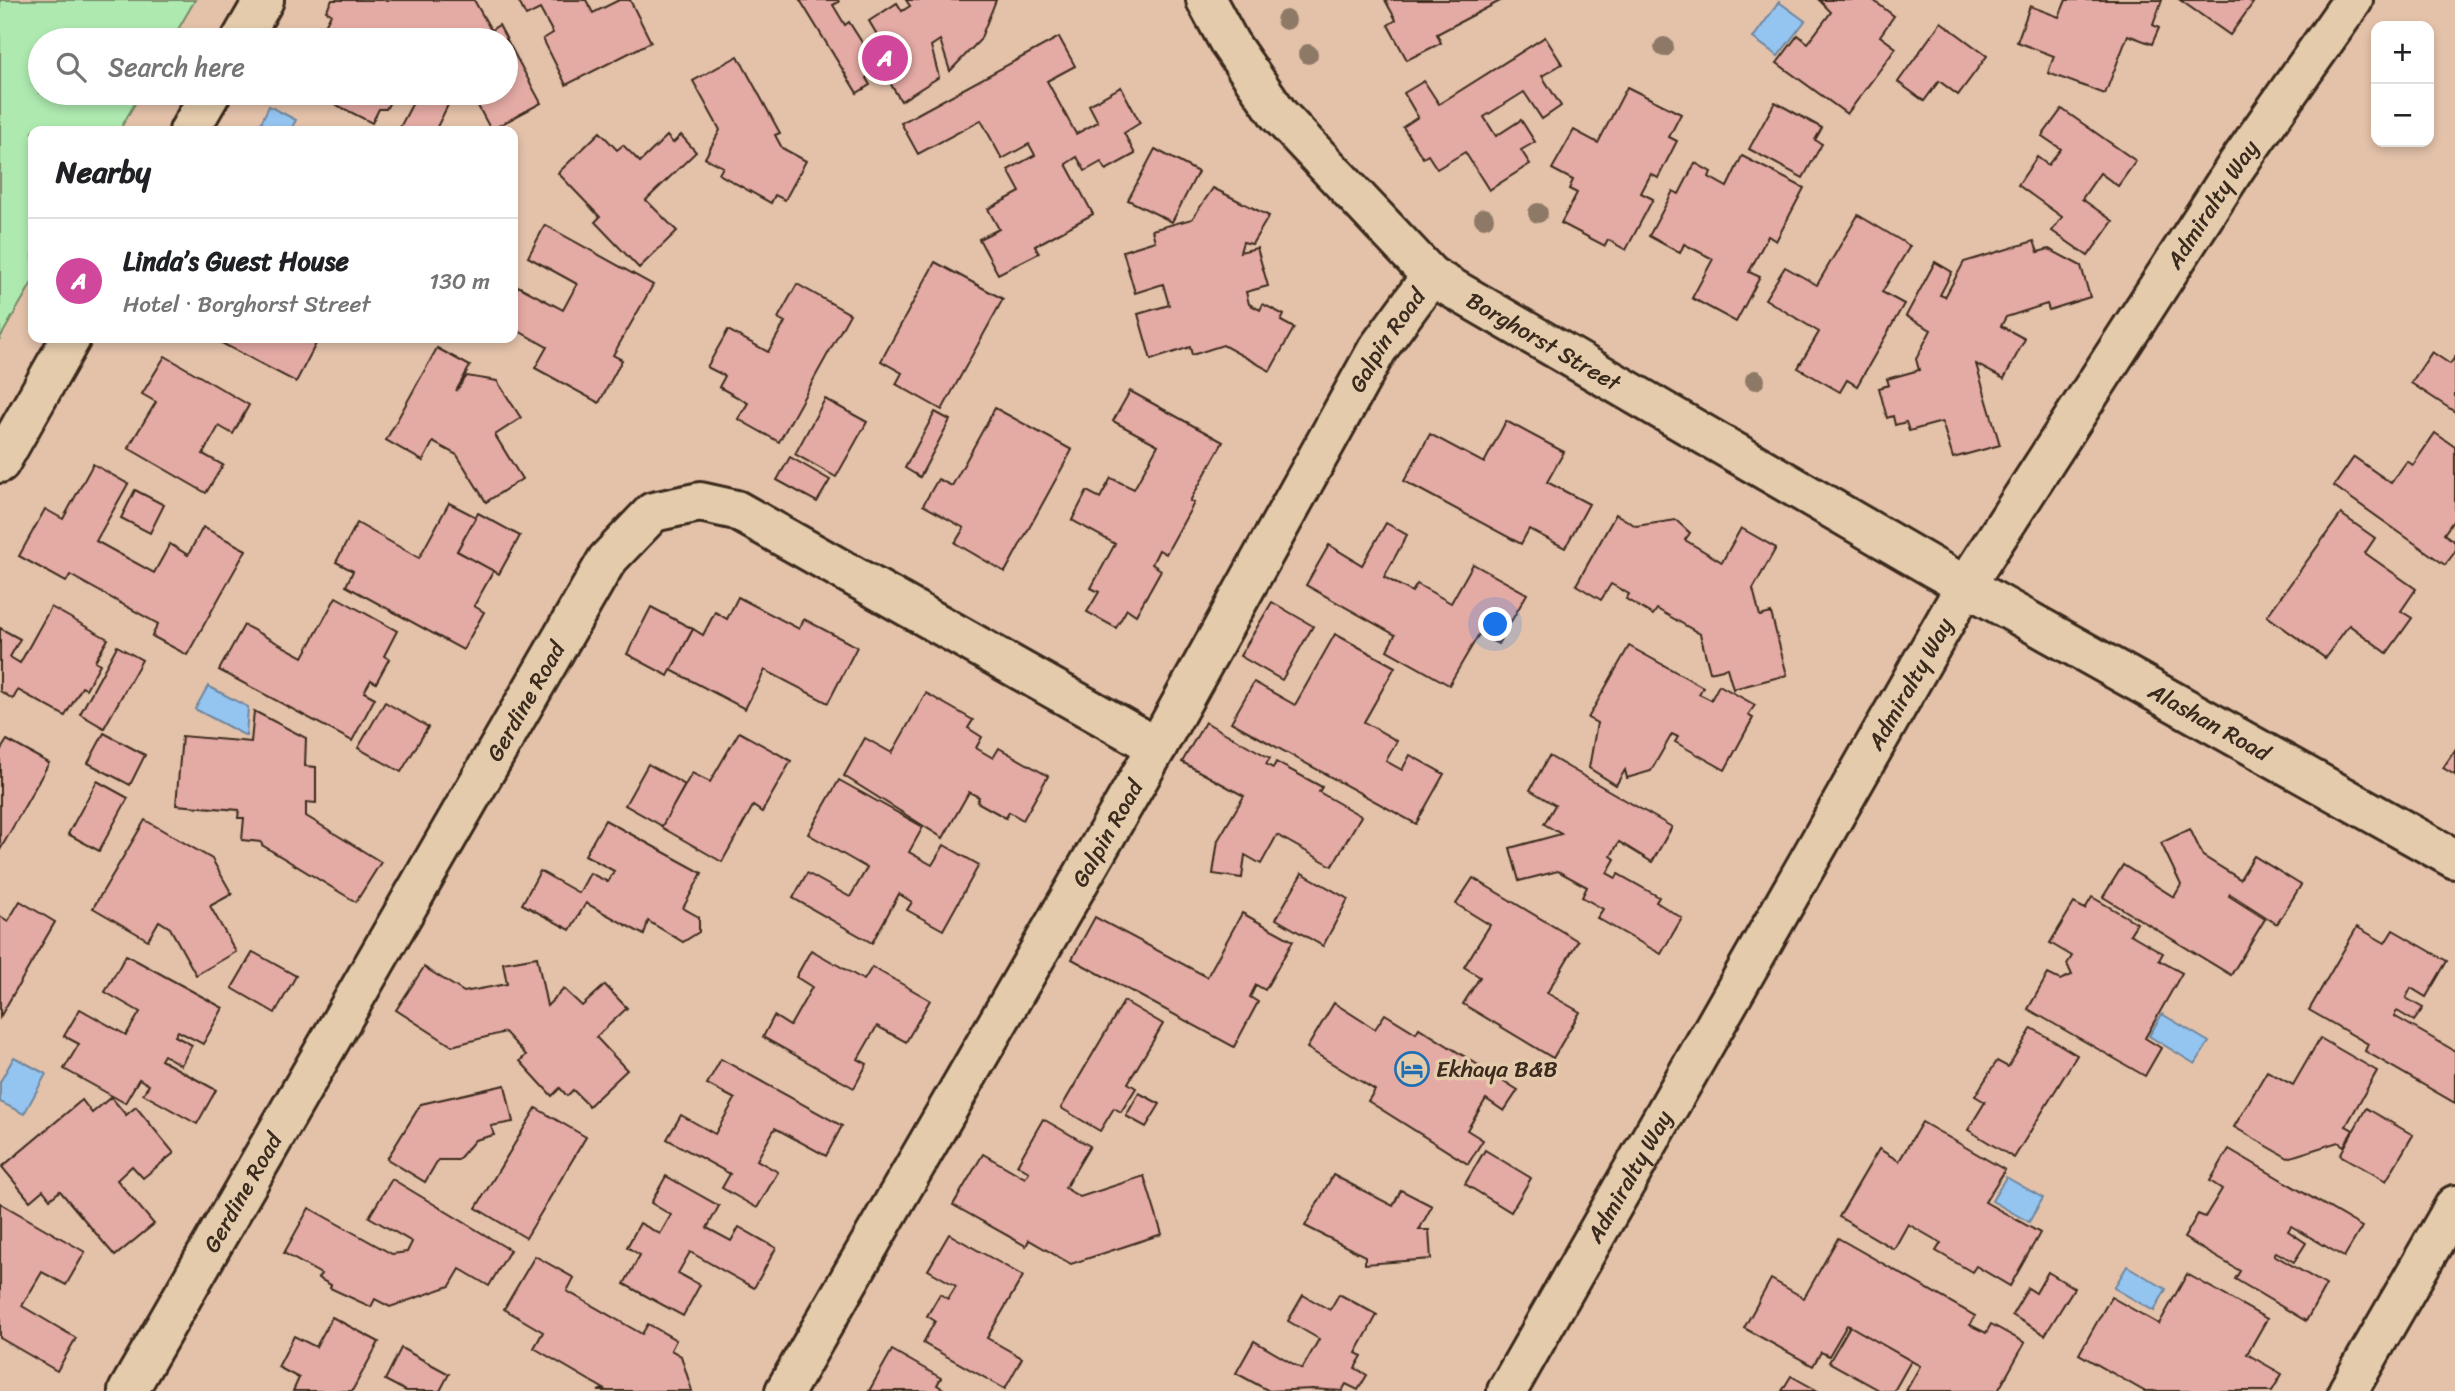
<!DOCTYPE html>
<html lang="en">
<head>
<meta charset="utf-8">
<style>
  :root { --surface:#fff; --page:#f2f2f2; --text:#202124; --muted:#757577; --line:#e0e0e0; --accent:#0f766e }
  body { margin:0; font-family:Sriracha,sans-serif; background:var(--page); color:var(--text) }
  .controls { position:absolute; right:21px; top:21px; display:grid; overflow:hidden; border-radius:14px; box-shadow:0 4px 10px #0003 }
  .controls button { width:63px; height:63px; display:grid; place-items:center; padding:0; border:0; border-bottom:2px solid var(--line); background:var(--surface); color:var(--text); font:35px sans-serif }
  .you { position:absolute; left:1496px; top:625px; width:24px; height:24px; margin:-18px; border:5px solid #fff; border-radius:50%; background:#1a73e8; box-shadow:0 0 0 10px #1a73e833 }
  .badge { display:grid; place-items:center; width:46px; height:46px; border-radius:50%; background:var(--accent); color:#fff; font-size:23px; font-weight:700 }
  .pin { position:absolute; translate:-50% -50%; border:4px solid #fff; box-shadow:0 2px 7px #0006 }
  .list { margin:0; padding:0; list-style:none }
  h2 { display:flex; justify-content:space-between; align-items:center; height:91px; margin:0; padding:0 28px; font-size:30px }
  h2 small { font-size:23px; font-weight:400; color:var(--muted) }
  .list li { display:grid; grid-template-columns:46px 1fr auto; gap:21px; align-items:center; box-sizing:border-box; height:126px; padding:0 28px; border-top:2px solid var(--line) }
  .list b { display:block; font-size:26px; white-space:nowrap }
  .list p { margin:0; font-size:23px; white-space:nowrap; color:var(--muted) }
  .list em { font-size:23px; font-style:normal; color:var(--muted) }
  .icon { flex:none; width:38px; height:38px; fill:none; stroke:currentColor; stroke-width:2; stroke-linecap:round; stroke-linejoin:round }
  .map { position:relative; flex:none; width:2455px; height:1391px; overflow:hidden }
  .search { position:absolute; background:var(--surface); box-shadow:0 4px 10px #0003; left:28px; top:28px; width:490px; height:77px; display:flex; align-items:center; gap:18px; box-sizing:border-box; padding:0 24px; border-radius:38px; color:var(--muted); font-size:26px }
  .panel { position:absolute; background:var(--surface); box-shadow:0 4px 10px #0003; left:28px; top:126px; width:490px; height:217px; border-radius:14px }
  .map>svg:first-child { display:block }
  .green { fill:#aeeab0; stroke:#748a67; stroke-width:2 }
  .water { fill:#94c4f0; stroke:#70869c; stroke-width:2 }
  .building { fill:#e4aaa4; stroke:#3b2a1e; stroke-width:2 }
  .lines { fill:none; stroke-linecap:round; stroke-linejoin:round }
  .minor-casing { stroke:#3b2a1e; stroke-width:44 }
  .minor { stroke:#e3cbab; stroke-width:38 }
  .tree { fill:#8d7965 }
  .labels { text-anchor:middle; stroke-width:7; stroke-linejoin:round; paint-order:stroke }
  .street-label { font-size:23px; fill:#3b2a1e; stroke:#e3cbab }
  .poi-label { font-size:23px; fill:#3b2a1e; stroke:#e3cbab; text-anchor:start }
</style>
</head>
<body>
<div class="map">
<svg width="2455" height="1391" viewBox="0 0 2455 1391">
  <rect width="100%" height="100%" fill="#e4c2aa"/>
  <filter id="ink" filterUnits="userSpaceOnUse"><feTurbulence type="fractalNoise" baseFrequency=".0143" numOctaves="2"/><feDisplacementMap in="SourceGraphic" scale="14" xChannelSelector="R" yChannelSelector="G"/><feConvolveMatrix kernelMatrix="1 2 1 2 8 2 1 2 1" color-interpolation-filters="sRGB"/></filter>
  <g filter="url(#ink)">
    <polygon class="green" points="0,0 195,0 172,40 40,40 40,93 141,93 119,131 33,131 33,281 0,338"/>
    <g class="water">
      <polygon points="1779,2 1805,21 1778,56 1753,38"/>
      <polygon points="269,106 296,120 290,131 257,131"/>
      <polygon points="208,686 248,707 246,736 195,709"/>
      <polygon points="2162,1014 2209,1042 2195,1064 2149,1036"/>
      <polygon points="14,1057 46,1074 24,1114 0,1102 0,1082"/>
      <polygon points="2006,1177 2043,1198 2029,1222 1992,1201"/>
      <polygon points="2127,1266 2166,1289 2154,1311 2114,1288"/>
    </g>
    <g class="building">
      <polygon points="332,0 474,0 491,30 499,25 541,103 491,130 471,93 506,93 506,40 436,40 432,34 421,40 317,40 331,14 326,11"/>
      <polygon points="518,0 586,0 593,13 619,0 630,0 651,42 566,85 543,39 553,33 540,9 526,16"/>
      <polygon points="800,0 838,0 839,2 833,5 845,25 849,22 865,47 879,38 869,21 897,3 902,11 910,6 906,0 996,0 980,40 950,71 940,40 931,46 939,77 901,101 881,68 866,78 870,85 857,93"/>
      <polygon points="1385,0 1502,0 1437,34 1441,43 1407,60 1388,25 1396,20"/>
      <polygon points="1819,0 1873,0 1894,16 1880,36 1896,48 1847,114 1777,63 1798,35 1808,43 1831,12"/>
      <polygon points="2066,0 2162,0 2153,25 2159,28 2152,44 2128,35 2105,94 2048,73 2054,56 2017,42 2030,6 2059,17"/>
      <polygon points="2180,0 2248,0 2253,3 2230,35"/>
      <polygon points="1941,22 1987,56 1958,95 1939,81 1924,101 1898,82"/>
      <polygon points="1059,37 1075,66 1047,81 1076,134 1098,122 1089,105 1121,87 1140,123 1124,133 1135,154 1106,170 1101,162 1085,171 1077,157 1066,164 1093,214 1035,246 1039,253 998,274 979,239 999,229 988,209 1020,192 1008,170 1035,155 1029,144 1002,159 981,120 918,154 901,123"/>
      <polygon points="1545,37 1562,64 1542,76 1561,106 1542,119 1524,92 1484,117 1496,136 1521,120 1535,142 1521,150 1530,164 1489,190 1465,152 1437,169 1428,155 1423,158 1403,127 1418,117 1404,93 1424,81 1439,104"/>
      <polygon points="738,56 780,133 775,135 782,148 806,161 785,200 775,195 771,203 719,174 723,167 705,158 720,130 693,81"/>
      <polygon points="1627,87 1681,114 1669,137 1677,141 1658,178 1651,174 1641,193 1653,199 1626,250 1608,240 1605,246 1561,223 1577,193 1569,189 1573,180 1552,169 1574,130 1598,143"/>
      <polygon points="313,93 395,93 386,109 379,109 372,123"/>
      <polygon points="418,93 454,93 435,131 398,131"/>
      <polygon points="1775,102 1822,128 1815,140 1822,144 1803,178 1749,149"/>
      <polygon points="2062,109 2136,161 2118,186 2100,173 2082,199 2113,221 2088,256 2052,231 2062,217 2018,185 2037,157 2048,165 2061,149 2042,136"/>
      <polygon points="600,132 617,150 623,145 640,162 667,136 673,143 681,135 696,152 646,200 677,231 639,268 595,222 600,217 558,173"/>
      <polygon points="1155,149 1198,172 1172,222 1128,200"/>
      <polygon points="1742,156 1804,188 1776,241 1768,236 1749,272 1760,277 1736,322 1692,298 1713,259 1684,244 1680,253 1649,236 1673,191 1679,194 1695,163 1711,172 1709,177 1727,187"/>
      <polygon points="1213,188 1269,216 1252,244 1243,242 1240,252 1257,248 1268,286 1246,292 1249,304 1260,310 1263,304 1284,315 1281,321 1294,328 1270,371 1223,345 1192,355 1190,347 1151,360 1138,314 1169,305 1163,284 1135,293 1123,251 1155,241 1152,230 1192,219"/>
      <polygon points="1858,215 1910,246 1882,292 1904,304 1857,386 1847,380 1840,392 1798,368 1819,332 1765,299 1785,267 1817,285"/>
      <polygon points="545,225 653,285 613,355 622,360 599,403 535,368 547,347 513,328 513,294 518,286 563,310 577,284 528,257"/>
      <polygon points="2034,241 2038,252 2049,249 2081,266 2090,297 2049,310 2047,304 2006,317 2001,326 2025,339 2004,379 1976,364 2000,445 1953,458 1942,422 1909,431 1906,422 1895,425 1893,416 1887,418 1879,388 1889,385 1887,379 1919,370 1916,359 1931,330 1906,316 1935,262 1952,272 1940,295 1945,297 1964,262"/>
      <polygon points="935,262 1003,299 942,410 896,384 902,373 881,361"/>
      <polygon points="797,284 850,314 779,442 738,419 748,403 719,387 725,376 707,367 728,330 768,352 785,322 778,318"/>
      <polygon points="212,338 319,338 296,382"/>
      <polygon points="437,348 470,366 456,391 467,376 497,381 521,418 495,435 522,479 486,502 457,455 433,442 423,461 386,440"/>
      <polygon points="2432,352 2450,364 2455,357 2455,412 2411,383"/>
      <polygon points="165,356 249,405 233,434 219,426 203,454 223,465 206,493 128,448 156,402 142,394"/>
      <polygon points="1130,391 1223,442 1190,501 1194,503 1166,554 1159,550 1152,564 1161,570 1136,615 1127,609 1116,628 1087,612 1099,592 1091,588 1115,544 1072,520 1087,491 1100,498 1111,478 1134,489 1158,445 1113,421"/>
      <polygon points="825,399 867,422 836,477 795,454"/>
      <polygon points="995,408 1072,450 1005,572 955,543 964,528 923,505 938,479 952,486"/>
      <polygon points="935,412 950,420 920,477 905,468"/>
      <polygon points="1506,421 1564,452 1547,482 1589,504 1565,548 1529,529 1521,544 1404,481 1430,434 1484,463"/>
      <polygon points="2435,433 2455,447 2455,518 2444,534 2455,542 2455,552 2445,565 2334,486 2354,457 2391,483 2407,461 2413,465"/>
      <polygon points="790,457 830,480 817,502 777,480"/>
      <polygon points="93,464 128,484 96,541 154,573 170,544 188,555 203,527 246,550 187,655 152,636 158,624 70,575 66,582 19,556 45,509 63,519"/>
      <polygon points="135,490 164,505 150,533 121,518"/>
      <polygon points="449,503 476,517 457,551 494,570 474,606 484,612 463,650 346,586 353,571 336,562 357,523 419,558"/>
      <polygon points="478,513 520,536 499,574 457,551"/>
      <polygon points="1616,514 1636,526 1676,520 1690,533 1685,540 1722,562 1741,528 1776,548 1753,589 1760,616 1771,613 1787,675 1733,689 1727,668 1710,672 1700,634 1657,609 1653,615 1626,599 1629,594 1611,584 1601,600 1576,585"/>
      <polygon points="2341,514 2375,538 2365,553 2416,589 2401,611 2412,618 2387,653 2349,625 2325,658 2267,616"/>
      <polygon points="1386,523 1407,535 1384,577 1412,592 1417,584 1451,603 1473,564 1527,594 1498,644 1479,634 1449,685 1387,650 1395,635 1306,585 1329,545 1362,565"/>
      <polygon points="336,597 397,631 384,656 389,659 376,683 371,680 364,692 375,698 352,741 219,670 244,625 303,657"/>
      <polygon points="738,597 799,629 804,619 857,647 828,703 765,670 745,709 671,670 693,629 703,635 715,612 727,619"/>
      <polygon points="1272,602 1313,626 1282,680 1240,656"/>
      <polygon points="51,607 108,639 95,661 100,664 86,689 82,687 65,716 18,690 13,699 0,691 0,628 20,639 10,657 20,663"/>
      <polygon points="651,607 693,629 668,676 627,654"/>
      <polygon points="1335,634 1395,667 1364,722 1397,741 1386,761 1402,770 1410,755 1444,774 1416,824 1231,722 1254,682 1295,705"/>
      <polygon points="117,646 142,660 104,728 80,714"/>
      <polygon points="1629,646 1703,687 1699,694 1711,700 1719,685 1755,705 1748,715 1753,718 1725,770 1675,742 1678,737 1672,734 1651,771 1627,778 1625,770 1616,785 1589,768 1597,723 1588,718"/>
      <polygon points="926,693 973,720 968,728 982,737 976,748 993,758 999,748 1048,776 1023,820 1009,812 1006,818 977,802 979,797 969,792 943,838 844,776 865,738 892,753"/>
      <polygon points="385,702 428,727 401,772 358,748"/>
      <polygon points="254,711 306,738 305,766 316,767 316,803 306,802 306,816 381,862 356,902 262,845 261,842 242,840 244,818 238,818 239,810 176,805 182,736 251,742"/>
      <polygon points="1205,722 1270,758 1266,764 1273,768 1276,762 1322,787 1319,792 1361,816 1332,866 1277,835 1261,864 1245,855 1242,878 1213,874 1218,840 1244,796 1182,762"/>
      <polygon points="739,732 791,761 762,812 753,806 722,862 661,827 692,773 710,782"/>
      <polygon points="104,733 145,755 130,785 88,763"/>
      <polygon points="7,740 49,763 0,850 0,751"/>
      <polygon points="2455,750 2455,775 2443,768"/>
      <polygon points="1549,756 1672,827 1652,862 1619,842 1611,856 1615,859 1607,873 1616,878 1618,874 1659,897 1656,902 1682,918 1661,954 1597,918 1603,909 1582,897 1587,887 1558,871 1519,881 1510,848 1561,834 1544,824 1555,805 1530,790"/>
      <polygon points="648,764 685,785 662,826 625,805"/>
      <polygon points="839,780 923,827 909,852 932,865 944,845 979,865 943,930 907,910 912,902 899,894 872,943 793,898 807,873 850,897 867,868 808,834"/>
      <polygon points="97,781 128,798 99,851 68,834"/>
      <polygon points="145,820 212,859 232,894 210,906 236,952 196,975 170,928 159,921 148,940 93,908"/>
      <polygon points="605,820 702,873 683,908 699,917 699,932 683,942 648,921 644,935 586,903 570,930 522,904 540,871 579,893 590,873 608,882 614,871 585,855"/>
      <polygon points="2190,829 2203,856 2240,879 2254,856 2301,885 2277,924 2230,894 2229,896 2265,919 2231,975 2103,897 2123,865 2174,897 2181,885 2161,843"/>
      <polygon points="1302,873 1348,899 1323,946 1276,919"/>
      <polygon points="1473,878 1578,941 1547,993 1580,1012 1553,1058 1463,1004 1480,977 1464,967 1490,925 1456,904"/>
      <polygon points="2092,897 2137,923 2130,934 2163,953 2159,960 2182,973 2145,1038 2161,1048 2145,1076 2028,1009 2048,974 2060,980 2072,975 2067,964 2072,956 2050,943 2074,903 2085,909"/>
      <polygon points="20,901 55,922 0,1017 0,916 8,921"/>
      <polygon points="1242,913 1293,941 1265,990 1256,985 1250,997 1258,1002 1234,1047 1072,959 1095,917 1207,977"/>
      <polygon points="2357,927 2385,943 2393,930 2447,961 2426,997 2411,988 2406,998 2423,1008 2414,1021 2397,1011 2394,1016 2455,1051 2455,1103 2365,1051 2368,1044 2309,1010"/>
      <polygon points="811,950 864,980 872,967 930,1000 906,1042 877,1026 858,1059 867,1064 854,1088 763,1037 774,1016 790,1026 812,987 796,977"/>
      <polygon points="253,952 296,976 275,1013 232,988"/>
      <polygon points="126,955 223,1008 203,1044 178,1031 175,1036 192,1045 181,1065 164,1055 161,1060 216,1090 197,1124 143,1094 149,1085 139,1079 125,1103 64,1069 79,1044 64,1036 80,1009 126,1035 140,1012 105,992"/>
      <polygon points="537,957 547,1006 564,989 582,1006 605,985 627,1008 596,1037 627,1070 589,1106 573,1090 567,1096 560,1088 552,1096 520,1061 526,1055 505,1032 452,1046 396,1010 424,967 464,992 507,984 503,963"/>
      <polygon points="1124,1001 1163,1024 1128,1083 1136,1088 1121,1112 1114,1108 1100,1131 1061,1108"/>
      <polygon points="1334,1003 1375,1029 1385,1014 1416,1033 1419,1028 1518,1090 1504,1111 1486,1099 1467,1130 1483,1140 1468,1164 1368,1101 1375,1090 1307,1048"/>
      <polygon points="2032,1028 2077,1055 2014,1158 1968,1130 1985,1102 1975,1096 1997,1061 2008,1067"/>
      <polygon points="2320,1038 2377,1071 2346,1126 2353,1130 2344,1146 2338,1142 2288,1158 2234,1127 2267,1071 2293,1085"/>
      <polygon points="721,1059 842,1126 826,1156 775,1128 757,1160 778,1172 757,1208 722,1188 730,1174 667,1139 681,1115 715,1134 735,1099 707,1084"/>
      <polygon points="505,1085 513,1122 491,1126 494,1135 475,1140 458,1160 438,1160 425,1182 387,1159 421,1104"/>
      <polygon points="1139,1093 1160,1104 1146,1127 1126,1116"/>
      <polygon points="111,1097 126,1115 136,1107 174,1153 143,1178 132,1166 117,1180 154,1224 115,1256 60,1191 50,1199 43,1190 30,1201 2,1167 82,1100 92,1113"/>
      <polygon points="536,1108 586,1137 526,1238 476,1208"/>
      <polygon points="2366,1108 2413,1135 2386,1181 2340,1155"/>
      <polygon points="1043,1119 1090,1146 1065,1188 1080,1197 1144,1176 1162,1234 1071,1264 1029,1240 1026,1246 953,1205 983,1154 1025,1178 1029,1172 1017,1165"/>
      <polygon points="1922,1122 2005,1170 1985,1202 2040,1233 2010,1286 1976,1266 1972,1272 1936,1251 1941,1243 1908,1224 1894,1249 1839,1217 1879,1149 1899,1161"/>
      <polygon points="2229,1149 2362,1227 2344,1257 2291,1226 2288,1231 2306,1243 2294,1262 2276,1252 2274,1255 2326,1285 2306,1321 2235,1279 2240,1271 2184,1238 2198,1214 2205,1217 2222,1189 2210,1181"/>
      <polygon points="1485,1150 1531,1178 1511,1212 1465,1184"/>
      <polygon points="1333,1175 1393,1206 1401,1190 1432,1206 1419,1230 1429,1230 1431,1259 1365,1264 1365,1256 1305,1226"/>
      <polygon points="666,1176 719,1206 707,1228 731,1241 739,1227 776,1248 754,1288 690,1252 678,1273 700,1285 683,1316 624,1284 640,1255 627,1247 640,1223 660,1234 671,1215 651,1203"/>
      <polygon points="392,1179 510,1250 489,1286 460,1269 450,1286 390,1307 375,1299 371,1307 330,1288 331,1285 318,1278 321,1274 284,1253 309,1208 392,1254 407,1252 412,1242 369,1217"/>
      <polygon points="0,1203 85,1252 66,1285 42,1272 22,1306 76,1338 57,1371 0,1338"/>
      <polygon points="949,1234 1023,1276 987,1338 1022,1358 1005,1389 923,1343 935,1321 927,1316 940,1294 948,1299 956,1286 928,1270"/>
      <polygon points="1838,1238 1975,1316 1970,1325 1986,1333 1991,1324 2025,1343 1998,1391 1906,1391 1920,1366 1847,1325 1829,1356 1821,1352 1813,1366 1744,1328 1771,1279 1804,1298"/>
      <polygon points="535,1256 574,1278 567,1291 642,1334 648,1324 676,1340 671,1350 681,1356 692,1391 598,1391 604,1389 534,1348 543,1332 504,1309"/>
      <polygon points="2048,1272 2074,1288 2045,1335 2012,1315 2028,1288 2036,1293"/>
      <polygon points="2187,1274 2267,1319 2247,1354 2282,1374 2272,1391 2144,1391 2079,1354 2111,1297 2159,1324"/>
      <polygon points="1339,1294 1377,1315 1356,1353 1362,1356 1355,1368 1367,1375 1358,1390 1346,1384 1342,1391 1312,1389 1269,1391 1236,1373 1254,1341 1302,1369 1319,1339 1288,1321 1303,1295 1330,1310"/>
      <polygon points="332,1317 379,1342 352,1391 293,1391 299,1378 278,1367 294,1336 316,1347"/>
      <polygon points="1850,1326 1911,1361 1894,1391 1881,1391 1829,1362"/>
      <polygon points="401,1348 449,1374 440,1391 406,1391 385,1380"/>
      <polygon points="892,1350 941,1378 937,1385 947,1391 869,1391"/>
      <polygon points="1791,1376 1818,1391 1782,1391"/>
    </g>
    <g class="lines">
      <g class="minor-casing">
        <g id="minor">
          <path id="s1" d="M1206,0L1230,44L1279,115L1431,276L1934,568L2455,859"/>
          <polyline points="241,40 264,0"/>
          <polyline points="189,131 211,93"/>
          <polyline points="0,463 71,338"/>
          <path id="s2" d="M128,1391L607,560L653,512L700,502L736,510L1157,747"/>
          <path id="s3" d="M785,1391L1157,747L1377,350L1431,276"/>
          <path id="s4" d="M1507,1391L1966,585L2237,165L2353,0"/>
          <polyline points="2348,1391 2455,1205"/>
        </g>
      </g>
      <use href="#minor" class="minor"/>
    </g>
    <g class="tree">
      <circle cx="1286" cy="20" r="10"/>
      <circle cx="1664" cy="47" r="10"/>
      <circle cx="1308" cy="54" r="10"/>
      <circle cx="1538" cy="213" r="10"/>
      <circle cx="1484" cy="218" r="10"/>
      <circle cx="1755" cy="380" r="10"/>
    </g>
  </g>
  <defs>
    <g id="hotel-ring" transform="scale(1.75)"><circle r="9.5" fill="#e3cbab" stroke="#1f6fb2" stroke-width="1.5"/><path d="M-6-4.5h1.5V1H6V5H4.5V3h-9V5H-6ZM-4 0a1.8 1.8 0 1 1 3.6 0ZM.5 0V-2.5h3Q6-2.5 6 0Z" fill="#1f6fb2"/></g>
  </defs>
  <g fill-rule="evenodd">
    <use href="#hotel-ring" x="1412" y="1069"/>
  </g>
  <g class="labels">
    <g class="street-label">
      <text dy="8" stroke="none"><textPath href="#s4" startOffset="1381">Admiralty Way</textPath></text>
      <text dy="8" stroke="none"><textPath href="#s3" startOffset="1211">Galpin Road</textPath></text>
      <text dy="8" stroke="none"><textPath href="#s1" startOffset="488">Borghorst Street</textPath></text>
      <text dy="8" stroke="none"><textPath href="#s4" startOffset="814">Admiralty Way</textPath></text>
      <text dy="8" stroke="none"><textPath href="#s2" startOffset="796">Gerdine Road</textPath></text>
      <text dy="8" stroke="none"><textPath href="#s1" startOffset="1255">Alashan Road</textPath></text>
      <text dy="8" stroke="none"><textPath href="#s3" startOffset="644">Galpin Road</textPath></text>
      <text dy="8" stroke="none"><textPath href="#s4" startOffset="247">Admiralty Way</textPath></text>
      <text dy="8" stroke="none"><textPath href="#s2" startOffset="229">Gerdine Road</textPath></text>
    </g>
    <g class="poi-label">
      <text x="1436" y="1077">Ekhaya B&amp;B</text>
    </g>
  </g>
</svg>
<div class="controls">
<button>+</button>
<button>−</button>
</div>
<div class="you"></div>
<div class="pin badge" style="left:885px;top:58px;background:#d1479c">A</div>
<div class="search"><svg class="icon" aria-label="search" viewBox="0 0 24 24"><circle cx="10" cy="10" r="6"/><path d="M15 15l6 6"/></svg>Search here</div>
<section class="panel">
<h2>Nearby<small></small></h2>
<ul class="list">
<li><span class="badge" style="background:#d1479c">A</span><div><b>Linda’s Guest House</b><p>Hotel · Borghorst Street</p></div><em>130 m</em></li>
</ul>
</section>
</div>
</body>
</html>
